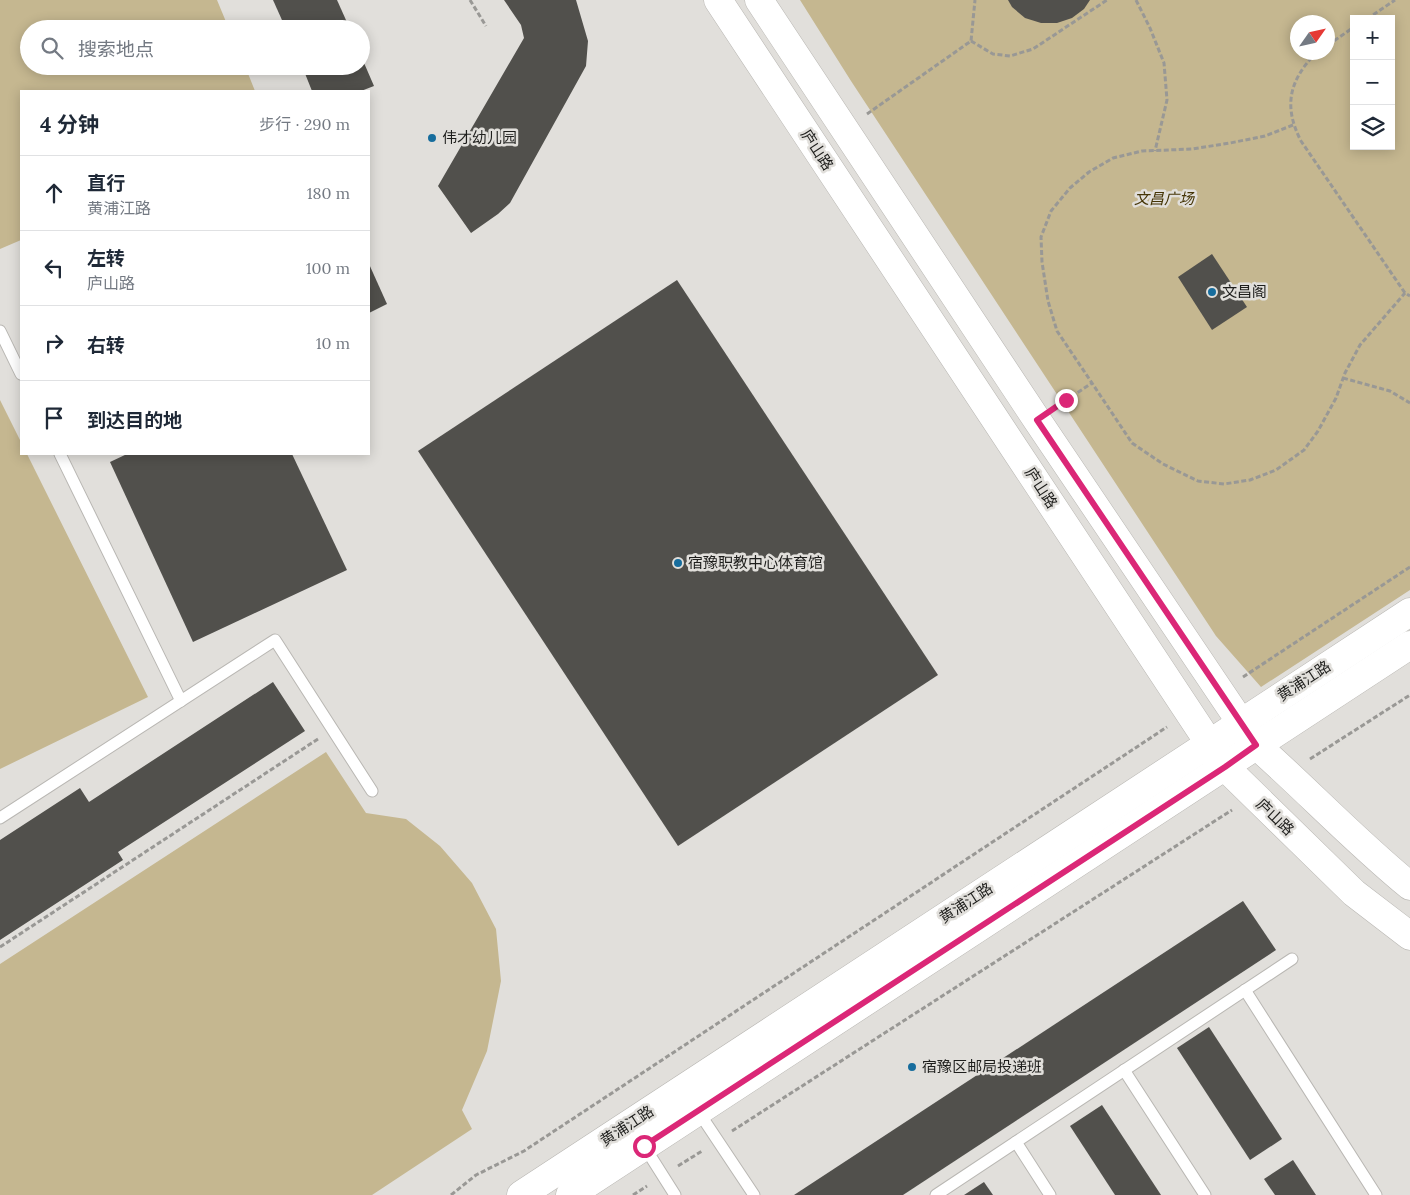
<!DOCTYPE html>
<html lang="zh">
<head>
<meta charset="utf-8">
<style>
  :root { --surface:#fff; --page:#f2f2f3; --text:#1f2937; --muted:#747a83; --line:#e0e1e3 }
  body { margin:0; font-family:Lora,"Noto Sans SC",serif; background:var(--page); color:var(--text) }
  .controls { position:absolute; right:15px; top:15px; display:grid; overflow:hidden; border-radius:0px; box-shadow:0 2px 12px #0003 }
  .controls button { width:45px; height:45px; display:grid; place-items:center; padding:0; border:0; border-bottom:1px solid var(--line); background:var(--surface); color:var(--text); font:25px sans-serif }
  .compass { position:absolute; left:1290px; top:15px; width:45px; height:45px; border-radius:50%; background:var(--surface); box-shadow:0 2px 12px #0003; rotate:56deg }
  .stop { position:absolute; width:15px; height:15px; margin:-11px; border:4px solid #db2777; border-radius:50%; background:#fff }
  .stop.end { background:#db2777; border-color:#fff; box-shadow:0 1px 5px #0008 }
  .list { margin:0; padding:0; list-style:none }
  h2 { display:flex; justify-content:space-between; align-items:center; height:65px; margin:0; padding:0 20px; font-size:21px }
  h2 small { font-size:16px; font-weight:400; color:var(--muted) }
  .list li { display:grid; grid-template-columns:32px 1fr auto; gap:15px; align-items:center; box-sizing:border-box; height:75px; padding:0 20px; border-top:1px solid var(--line) }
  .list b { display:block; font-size:19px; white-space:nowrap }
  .list p { margin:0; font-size:16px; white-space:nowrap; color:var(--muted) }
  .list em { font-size:16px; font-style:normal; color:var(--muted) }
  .icon { flex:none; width:28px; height:28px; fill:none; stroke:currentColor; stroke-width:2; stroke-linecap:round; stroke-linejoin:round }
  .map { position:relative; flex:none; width:1410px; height:1195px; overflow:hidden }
  .search { position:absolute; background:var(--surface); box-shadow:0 2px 12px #0003; left:20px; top:20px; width:350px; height:55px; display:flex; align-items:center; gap:12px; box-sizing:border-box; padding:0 18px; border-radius:28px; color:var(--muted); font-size:19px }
  .panel { position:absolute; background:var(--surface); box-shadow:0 2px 12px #0003; left:20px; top:90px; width:350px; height:365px; border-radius:0px }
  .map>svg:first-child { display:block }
  .green { fill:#c5b790; fill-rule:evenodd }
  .building { fill:#51504c }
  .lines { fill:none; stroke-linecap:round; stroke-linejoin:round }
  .service-casing { stroke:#b9b7b3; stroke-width:13 }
  .tertiary-casing { stroke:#b9b7b3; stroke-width:29 }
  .path { stroke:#999895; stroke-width:3; stroke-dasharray:5 2.5; stroke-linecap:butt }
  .service { stroke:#fff; stroke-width:11 }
  .tertiary { stroke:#fff; stroke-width:28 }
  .route { stroke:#db2777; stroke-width:6 }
  .poi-dot { fill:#176d9d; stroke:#e1dfdb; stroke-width:2 }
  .labels { text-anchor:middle; stroke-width:5; stroke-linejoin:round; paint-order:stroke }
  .poi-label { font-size:15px; fill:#1e1e1c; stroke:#e1dfdb; text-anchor:start }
  .street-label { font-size:15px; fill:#1e1e1c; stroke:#e1dfdb }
  .park-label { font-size:15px; font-style:italic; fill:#453506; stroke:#e1dfdb }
</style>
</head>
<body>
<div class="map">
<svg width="1410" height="1195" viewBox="0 0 1410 1195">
  <rect width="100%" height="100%" fill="#e1dfdb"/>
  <g class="green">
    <polygon points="0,0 217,0 229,29 29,29 29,66 245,66 255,91 21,91 21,240 0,249"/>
    <path d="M800,0H1410V590L1261,687L1216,636L851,81ZM1354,19H1391V146H1354ZM1298,22H1328V52H1298Z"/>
    <polygon points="0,400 21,442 21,454 27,454 148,697 0,769"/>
    <polygon points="326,752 366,813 406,819 440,846 472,883 496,929 501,981 487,1051 462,1110 472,1129 372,1195 0,1195 0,964"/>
  </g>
  <g class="building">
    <polygon points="273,0 337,0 350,29 286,29"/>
    <polygon points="504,0 576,0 588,41 586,66 510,203 498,214 471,233 438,186 524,38 521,25"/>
    <polygon points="1008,0 1090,0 1084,9 1072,18 1057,23 1041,23 1025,18 1012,7"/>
    <polygon points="361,56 374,86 361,91 312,91 302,66 361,66"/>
    <polygon points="1212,254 1247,307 1212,330 1178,277"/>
    <polygon points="369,264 387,304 369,313"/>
    <polygon points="677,280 938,675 678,846 418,451"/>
    <polygon points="127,454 292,454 347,570 193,642 110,462"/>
    <polygon points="273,682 305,731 118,852 123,860 0,940 0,840 80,788 89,802"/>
    <polygon points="1243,901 1276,950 903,1195 794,1195"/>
    <polygon points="1209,1027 1282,1139 1250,1160 1177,1048"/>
    <polygon points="1102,1105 1161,1195 1115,1195 1070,1126"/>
    <polygon points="1293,1160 1316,1195 1275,1195 1264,1179"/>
    <polygon points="984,1182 993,1195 964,1195"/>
  </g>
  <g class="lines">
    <g class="service-casing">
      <g id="service">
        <polyline points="0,331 21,374"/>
        <polyline points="60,454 181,701"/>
        <polyline points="0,818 275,640 372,791"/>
        <polyline points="1245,990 1376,1195"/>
        <polyline points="1124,1070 1205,1195"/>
        <polyline points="698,1111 754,1195"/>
        <polyline points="1016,1142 1050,1195"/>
        <polyline points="644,1146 675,1195"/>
        <polyline points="936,1195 1292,959"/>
      </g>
    </g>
    <g class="tertiary-casing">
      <g id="tertiary">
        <polyline points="718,0 1225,767 1354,893 1410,936"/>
        <path d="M759,0L1037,420L1256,745C1308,791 1356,842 1410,886"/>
        <polyline points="521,1195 1410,612"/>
        <polyline points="570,1195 1410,645"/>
      </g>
    </g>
    <g class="path">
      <polyline points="470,0 486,26"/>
      <polyline points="1136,0 1150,28 1164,63 1167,100 1155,151"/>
      <polyline points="1367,19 1395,0"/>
      <polyline points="971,41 993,54 1010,56 1033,49 1107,0"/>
      <polyline points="1328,45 1354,27"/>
      <path d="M1317,52C1289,80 1283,106 1301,141L1405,293L1410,296"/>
      <polyline points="867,114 971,41 975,0"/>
      <polyline points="1293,125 1265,136 1230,143 1192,149 1142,151 1113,158 1089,172 1070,188 1051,211 1041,237 1042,262 1048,301 1057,331 1092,383 1132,443 1163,464 1198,481 1224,484 1250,480 1276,470 1304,450 1318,431 1336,398 1345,373 1360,345 1405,293"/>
      <polyline points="1343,378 1390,391 1410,403"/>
      <polyline points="1059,405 1092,383"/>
      <polyline points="1243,677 1410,567"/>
      <polyline points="1310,759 1410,695"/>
      <polyline points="0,947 318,739"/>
      <polyline points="732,1131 1232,810"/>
      <polyline points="678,1166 702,1151"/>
      <polyline points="451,1195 476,1175 524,1151 1167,727"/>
      <polyline points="633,1195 647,1186"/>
    </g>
    <use href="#service" class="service"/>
    <use href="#tertiary" class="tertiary"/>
  </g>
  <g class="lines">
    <polyline class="route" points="644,1146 1225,767 1256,745 1037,420 1066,400"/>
  </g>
  <g class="poi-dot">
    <circle cx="432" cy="138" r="5"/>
    <circle cx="1212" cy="292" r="5"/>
    <circle cx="678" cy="563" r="5"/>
    <circle cx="912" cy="1067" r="5"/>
  </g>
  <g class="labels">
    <g class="poi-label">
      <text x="442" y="143">伟才幼儿园</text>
      <text x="1222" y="297">文昌阁</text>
      <text x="688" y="568">宿豫职教中心体育馆</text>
      <text x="922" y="1072">宿豫区邮局投递班</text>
    </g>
    <g class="street-label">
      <text transform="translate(817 150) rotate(57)" y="5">庐山路</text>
      <text transform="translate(1041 488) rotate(57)" y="5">庐山路</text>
      <text transform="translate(1304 681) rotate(-33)" y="5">黄浦江路</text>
      <text transform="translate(1275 817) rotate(44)" y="5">庐山路</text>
      <text transform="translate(966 903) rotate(-33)" y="5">黄浦江路</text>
      <text transform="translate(627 1126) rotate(-33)" y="5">黄浦江路</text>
    </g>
    <g class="park-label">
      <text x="1164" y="204">文昌广场</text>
    </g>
  </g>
</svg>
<div class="controls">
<button>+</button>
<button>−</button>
<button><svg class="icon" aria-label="layers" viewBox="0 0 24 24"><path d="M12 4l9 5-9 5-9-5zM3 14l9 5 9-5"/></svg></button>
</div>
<svg class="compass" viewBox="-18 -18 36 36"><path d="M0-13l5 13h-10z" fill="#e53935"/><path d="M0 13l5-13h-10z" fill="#747a83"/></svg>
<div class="stop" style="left:644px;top:1146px"></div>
<div class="stop end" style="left:1066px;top:400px"></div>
<div class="search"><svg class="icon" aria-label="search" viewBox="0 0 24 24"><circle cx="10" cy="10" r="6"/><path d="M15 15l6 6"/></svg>搜索地点</div>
<section class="panel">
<h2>4 分钟<small>步行 · 290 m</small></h2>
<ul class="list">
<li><svg class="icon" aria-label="ahead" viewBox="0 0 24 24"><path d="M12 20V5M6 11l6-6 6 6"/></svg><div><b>直行</b><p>黄浦江路</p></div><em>180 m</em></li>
<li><svg class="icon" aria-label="left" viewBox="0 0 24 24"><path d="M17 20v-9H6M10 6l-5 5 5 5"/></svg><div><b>左转</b><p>庐山路</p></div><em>100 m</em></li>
<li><svg class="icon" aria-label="right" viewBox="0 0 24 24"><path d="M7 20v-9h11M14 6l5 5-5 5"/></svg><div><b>右转</b></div><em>10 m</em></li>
<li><svg class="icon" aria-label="arrive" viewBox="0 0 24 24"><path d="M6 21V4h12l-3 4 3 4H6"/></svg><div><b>到达目的地</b></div></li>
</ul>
</section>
</div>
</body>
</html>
